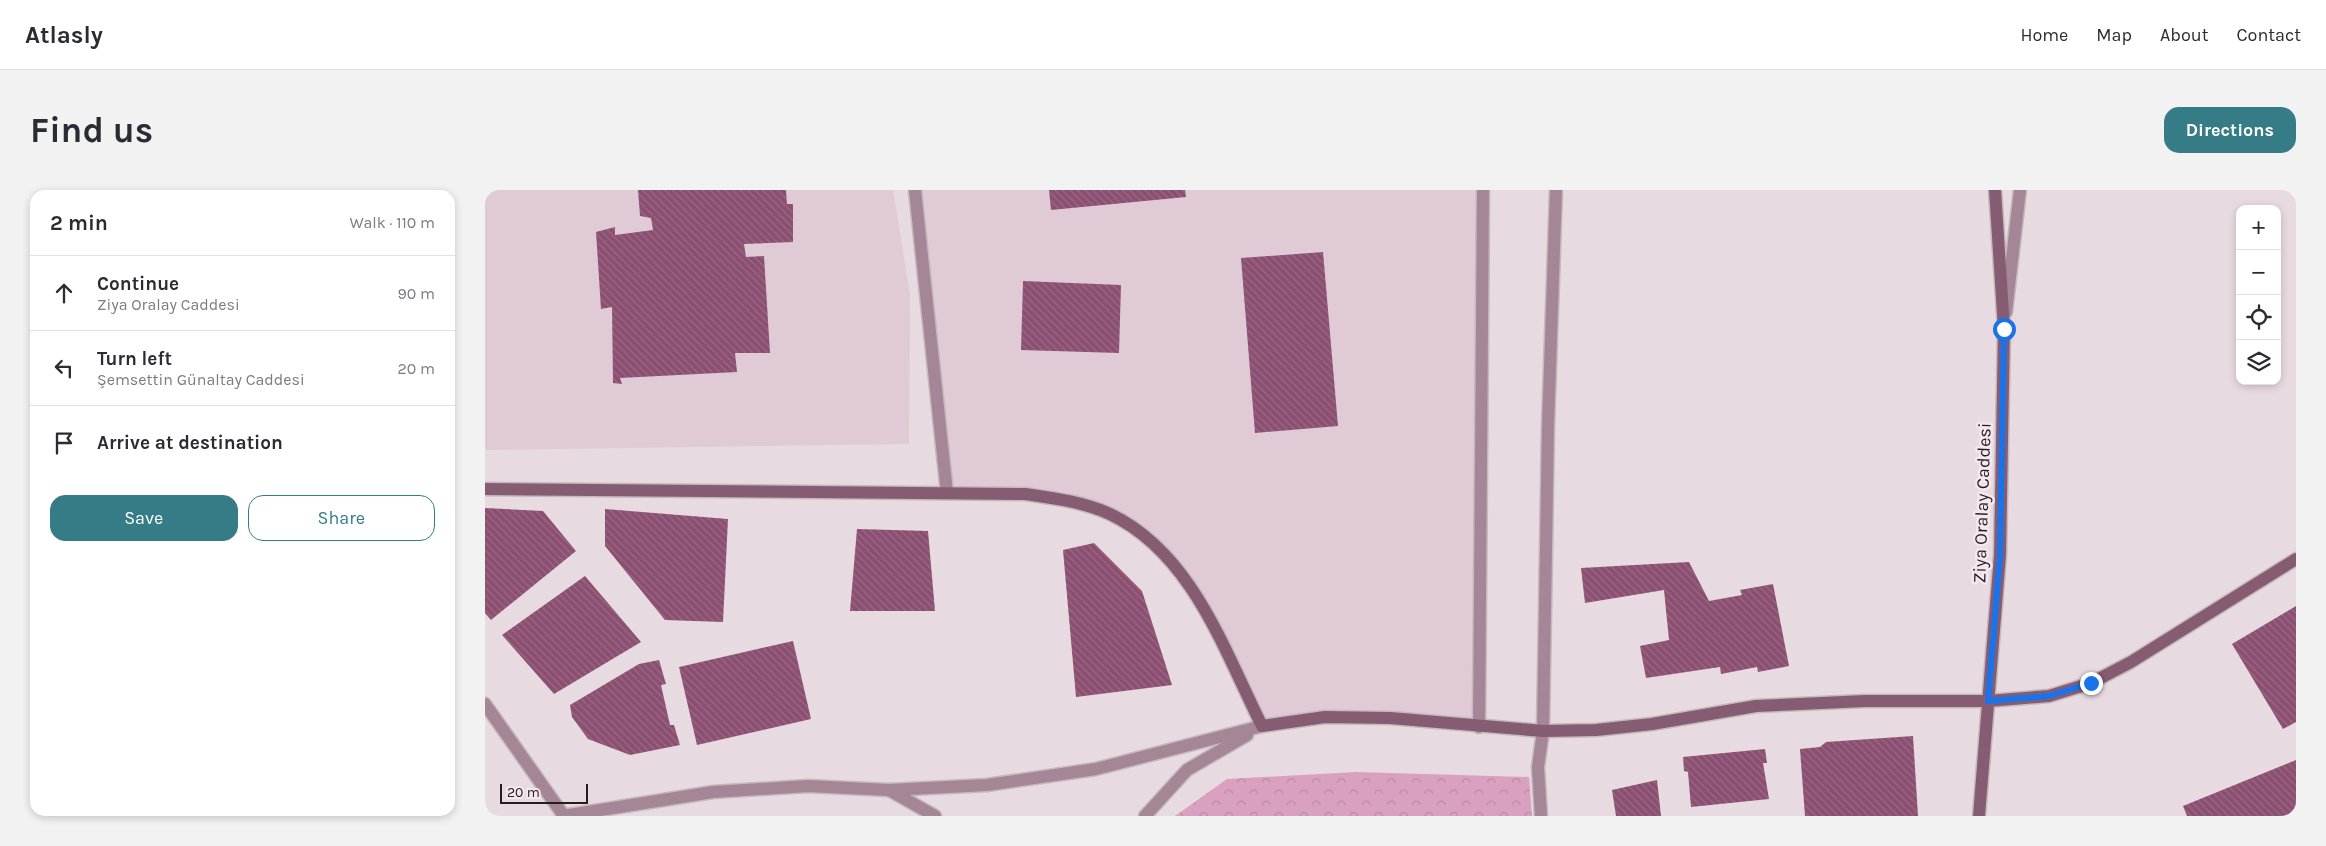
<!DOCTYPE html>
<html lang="en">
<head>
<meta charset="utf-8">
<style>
  :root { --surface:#fff; --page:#f2f2f3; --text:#2b2b33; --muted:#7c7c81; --line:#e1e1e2; --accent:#357c87 }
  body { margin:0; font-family:Karla,sans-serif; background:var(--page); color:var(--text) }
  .controls { position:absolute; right:15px; top:15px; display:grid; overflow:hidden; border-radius:10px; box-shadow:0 2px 8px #0003 }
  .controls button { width:45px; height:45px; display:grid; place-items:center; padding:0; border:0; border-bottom:1px solid var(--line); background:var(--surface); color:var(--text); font:25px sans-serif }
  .scale { position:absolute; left:15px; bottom:12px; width:88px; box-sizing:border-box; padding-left:5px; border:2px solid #231e20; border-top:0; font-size:14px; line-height:18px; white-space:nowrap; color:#231e20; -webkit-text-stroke:4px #f5e7ee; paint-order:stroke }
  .stop { position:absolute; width:15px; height:15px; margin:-11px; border:4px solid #1a73e8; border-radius:50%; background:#fff }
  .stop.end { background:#1a73e8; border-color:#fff; box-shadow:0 1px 5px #0008 }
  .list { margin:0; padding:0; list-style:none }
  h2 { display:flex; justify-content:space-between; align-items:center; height:65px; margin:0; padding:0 20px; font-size:21px }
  h2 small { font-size:16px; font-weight:400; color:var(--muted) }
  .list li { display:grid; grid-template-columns:32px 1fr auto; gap:15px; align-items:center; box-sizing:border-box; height:75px; padding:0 20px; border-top:1px solid var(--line) }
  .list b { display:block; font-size:19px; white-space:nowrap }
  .list p { margin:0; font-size:16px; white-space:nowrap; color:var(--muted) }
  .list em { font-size:16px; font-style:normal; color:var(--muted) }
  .actions { display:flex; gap:10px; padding:15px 20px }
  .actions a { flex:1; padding:11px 0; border:1px solid var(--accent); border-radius:15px; text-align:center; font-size:18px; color:var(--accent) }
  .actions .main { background:var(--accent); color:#fff }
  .icon { flex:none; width:28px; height:28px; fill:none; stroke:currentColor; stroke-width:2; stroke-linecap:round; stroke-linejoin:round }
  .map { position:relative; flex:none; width:1811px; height:626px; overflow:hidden; border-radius:15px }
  header { display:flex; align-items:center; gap:30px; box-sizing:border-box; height:70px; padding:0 25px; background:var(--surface); border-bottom:1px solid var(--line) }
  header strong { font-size:24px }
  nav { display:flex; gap:28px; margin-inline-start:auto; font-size:18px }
  .intro { display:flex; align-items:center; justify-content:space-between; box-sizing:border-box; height:120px; padding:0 30px }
  h1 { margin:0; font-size:35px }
  .button { padding:12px 22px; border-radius:15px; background:var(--accent); color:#fff; font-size:18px; font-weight:700 }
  main { display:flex; gap:30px; padding:0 30px }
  aside { flex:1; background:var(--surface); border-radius:15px; box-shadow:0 2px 8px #0003 }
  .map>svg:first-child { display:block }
  .built { fill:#e0cad6 }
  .park { fill:url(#park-crowns) }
  .building { fill:url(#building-back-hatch) }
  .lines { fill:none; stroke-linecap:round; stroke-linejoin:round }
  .street-casing { stroke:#c5b8be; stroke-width:15 }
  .secondary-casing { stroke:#c5b8be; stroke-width:15 }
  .street { stroke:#a48696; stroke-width:12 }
  .secondary { stroke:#865c73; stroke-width:12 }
  .route { stroke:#1a73e8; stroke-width:6 }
  .labels { text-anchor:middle; stroke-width:5; stroke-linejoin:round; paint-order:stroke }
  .street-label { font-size:18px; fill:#231e20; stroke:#f5e7ee }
</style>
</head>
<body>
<header>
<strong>Atlasly</strong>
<nav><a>Home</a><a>Map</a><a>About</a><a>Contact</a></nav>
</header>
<div class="intro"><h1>Find us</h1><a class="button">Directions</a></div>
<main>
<aside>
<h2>2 min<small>Walk · 110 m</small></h2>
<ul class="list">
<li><svg class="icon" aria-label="ahead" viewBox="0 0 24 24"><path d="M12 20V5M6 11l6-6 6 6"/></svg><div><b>Continue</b><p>Ziya Oralay Caddesi</p></div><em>90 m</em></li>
<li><svg class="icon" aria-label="left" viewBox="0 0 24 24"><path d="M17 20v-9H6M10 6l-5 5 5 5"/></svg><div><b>Turn left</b><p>Şemsettin Günaltay Caddesi</p></div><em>20 m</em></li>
<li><svg class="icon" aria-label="arrive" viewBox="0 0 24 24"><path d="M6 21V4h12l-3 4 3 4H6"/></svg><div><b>Arrive at destination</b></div></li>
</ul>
<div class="actions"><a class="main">Save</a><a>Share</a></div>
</aside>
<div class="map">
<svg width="1811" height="626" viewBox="0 0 1811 626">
  <defs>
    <pattern id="park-crowns" width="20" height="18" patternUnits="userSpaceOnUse" patternTransform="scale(1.25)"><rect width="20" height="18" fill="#d9a1bf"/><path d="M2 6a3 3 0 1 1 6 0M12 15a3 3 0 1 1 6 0" fill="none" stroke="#ba8aa4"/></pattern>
    <pattern id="building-back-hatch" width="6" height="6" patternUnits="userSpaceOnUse" patternTransform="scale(1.25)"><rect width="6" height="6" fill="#8c4f72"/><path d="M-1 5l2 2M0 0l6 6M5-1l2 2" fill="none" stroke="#986a84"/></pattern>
  </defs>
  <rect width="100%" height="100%" fill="#e8dae1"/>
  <g class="built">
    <polygon points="0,0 408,0 425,104 424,254 0,260"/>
    <polygon points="430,0 998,0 994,537 905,528 777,536 709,399 661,346 584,311 462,303"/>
  </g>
  <polygon class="park" points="871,582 1044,587 1047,626 690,626 742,589"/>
  <g class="building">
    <polygon points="153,0 301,0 302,14 308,14 308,52 259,54 261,67 279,66 285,163 250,163 252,182 135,188 137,194 128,193 127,117 116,119 111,42 130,37 130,45 168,40 166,28 155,26"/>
    <polygon points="564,0 700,0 701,7 566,20"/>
    <polygon points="838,62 853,236 770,243 756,68"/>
    <polygon points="538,91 636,95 634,163 536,160"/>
    <polygon points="0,318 58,321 91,361 6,430 0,423"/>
    <polygon points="120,319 243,329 238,432 180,430 120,356"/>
    <polygon points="372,339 443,341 450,421 365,421"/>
    <polygon points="609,353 657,401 687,495 591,507 578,360"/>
    <polygon points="1204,372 1224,411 1257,405 1255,400 1288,394 1304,476 1273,482 1272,477 1236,484 1235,477 1161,488 1155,456 1184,450 1179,400 1100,413 1096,378"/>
    <polygon points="100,386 156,452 69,504 17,445"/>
    <polygon points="1811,416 1811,532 1798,539 1747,454"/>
    <polygon points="308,451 326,529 212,555 194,477"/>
    <polygon points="174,470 181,494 176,495 185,535 189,535 195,555 145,565 103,549 87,527 85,515 154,474"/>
    <polygon points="1428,546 1433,626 1320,626 1315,559 1335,557 1341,552"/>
    <polygon points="1280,559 1282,573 1278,573 1284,609 1206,617 1203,582 1199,581 1198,567"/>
    <polygon points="1811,570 1811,626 1702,626 1698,616"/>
    <polygon points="1172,590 1176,626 1131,626 1127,600"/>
  </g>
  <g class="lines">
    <g class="street-casing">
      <g id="street">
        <polyline points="430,0 462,303"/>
        <polyline points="1521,122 1535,0"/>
        <polyline points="0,514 79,626"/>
        <polyline points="994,537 998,0"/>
        <polyline points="404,600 450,626"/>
        <polyline points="78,626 228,602 323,596 404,600 502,595 611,579 777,536"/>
        <polyline points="660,626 702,580 762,545"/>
        <polyline points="1056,626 1053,577 1058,541 1063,236 1071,0"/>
      </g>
    </g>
    <g class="secondary-casing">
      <g id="secondary">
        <path d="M0,299L540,304C568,308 599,312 625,324C707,363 739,460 777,536L840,527L905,528L1058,541L1111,540L1167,534L1271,516L1380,511H1503L1564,506L1606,493L1646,472L1811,369"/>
        <polyline points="1494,626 1515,365 1519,139 1510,0"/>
      </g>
    </g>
    <use href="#street" class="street"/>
    <use href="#secondary" class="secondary"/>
  </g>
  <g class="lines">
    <polyline class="route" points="1519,139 1515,365 1503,511 1564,506 1606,493"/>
  </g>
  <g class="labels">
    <g class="street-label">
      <text transform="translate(1497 313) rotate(-88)" y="6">Ziya Oralay Caddesi</text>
    </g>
  </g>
</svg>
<div class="controls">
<button>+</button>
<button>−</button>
<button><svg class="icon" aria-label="locate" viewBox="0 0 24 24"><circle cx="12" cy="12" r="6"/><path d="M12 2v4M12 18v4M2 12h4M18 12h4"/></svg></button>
<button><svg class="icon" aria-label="layers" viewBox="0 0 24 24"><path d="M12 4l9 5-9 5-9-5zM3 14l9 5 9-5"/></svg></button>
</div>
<div class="scale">20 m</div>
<div class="stop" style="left:1519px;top:139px"></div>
<div class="stop end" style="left:1606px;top:493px"></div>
</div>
</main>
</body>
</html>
